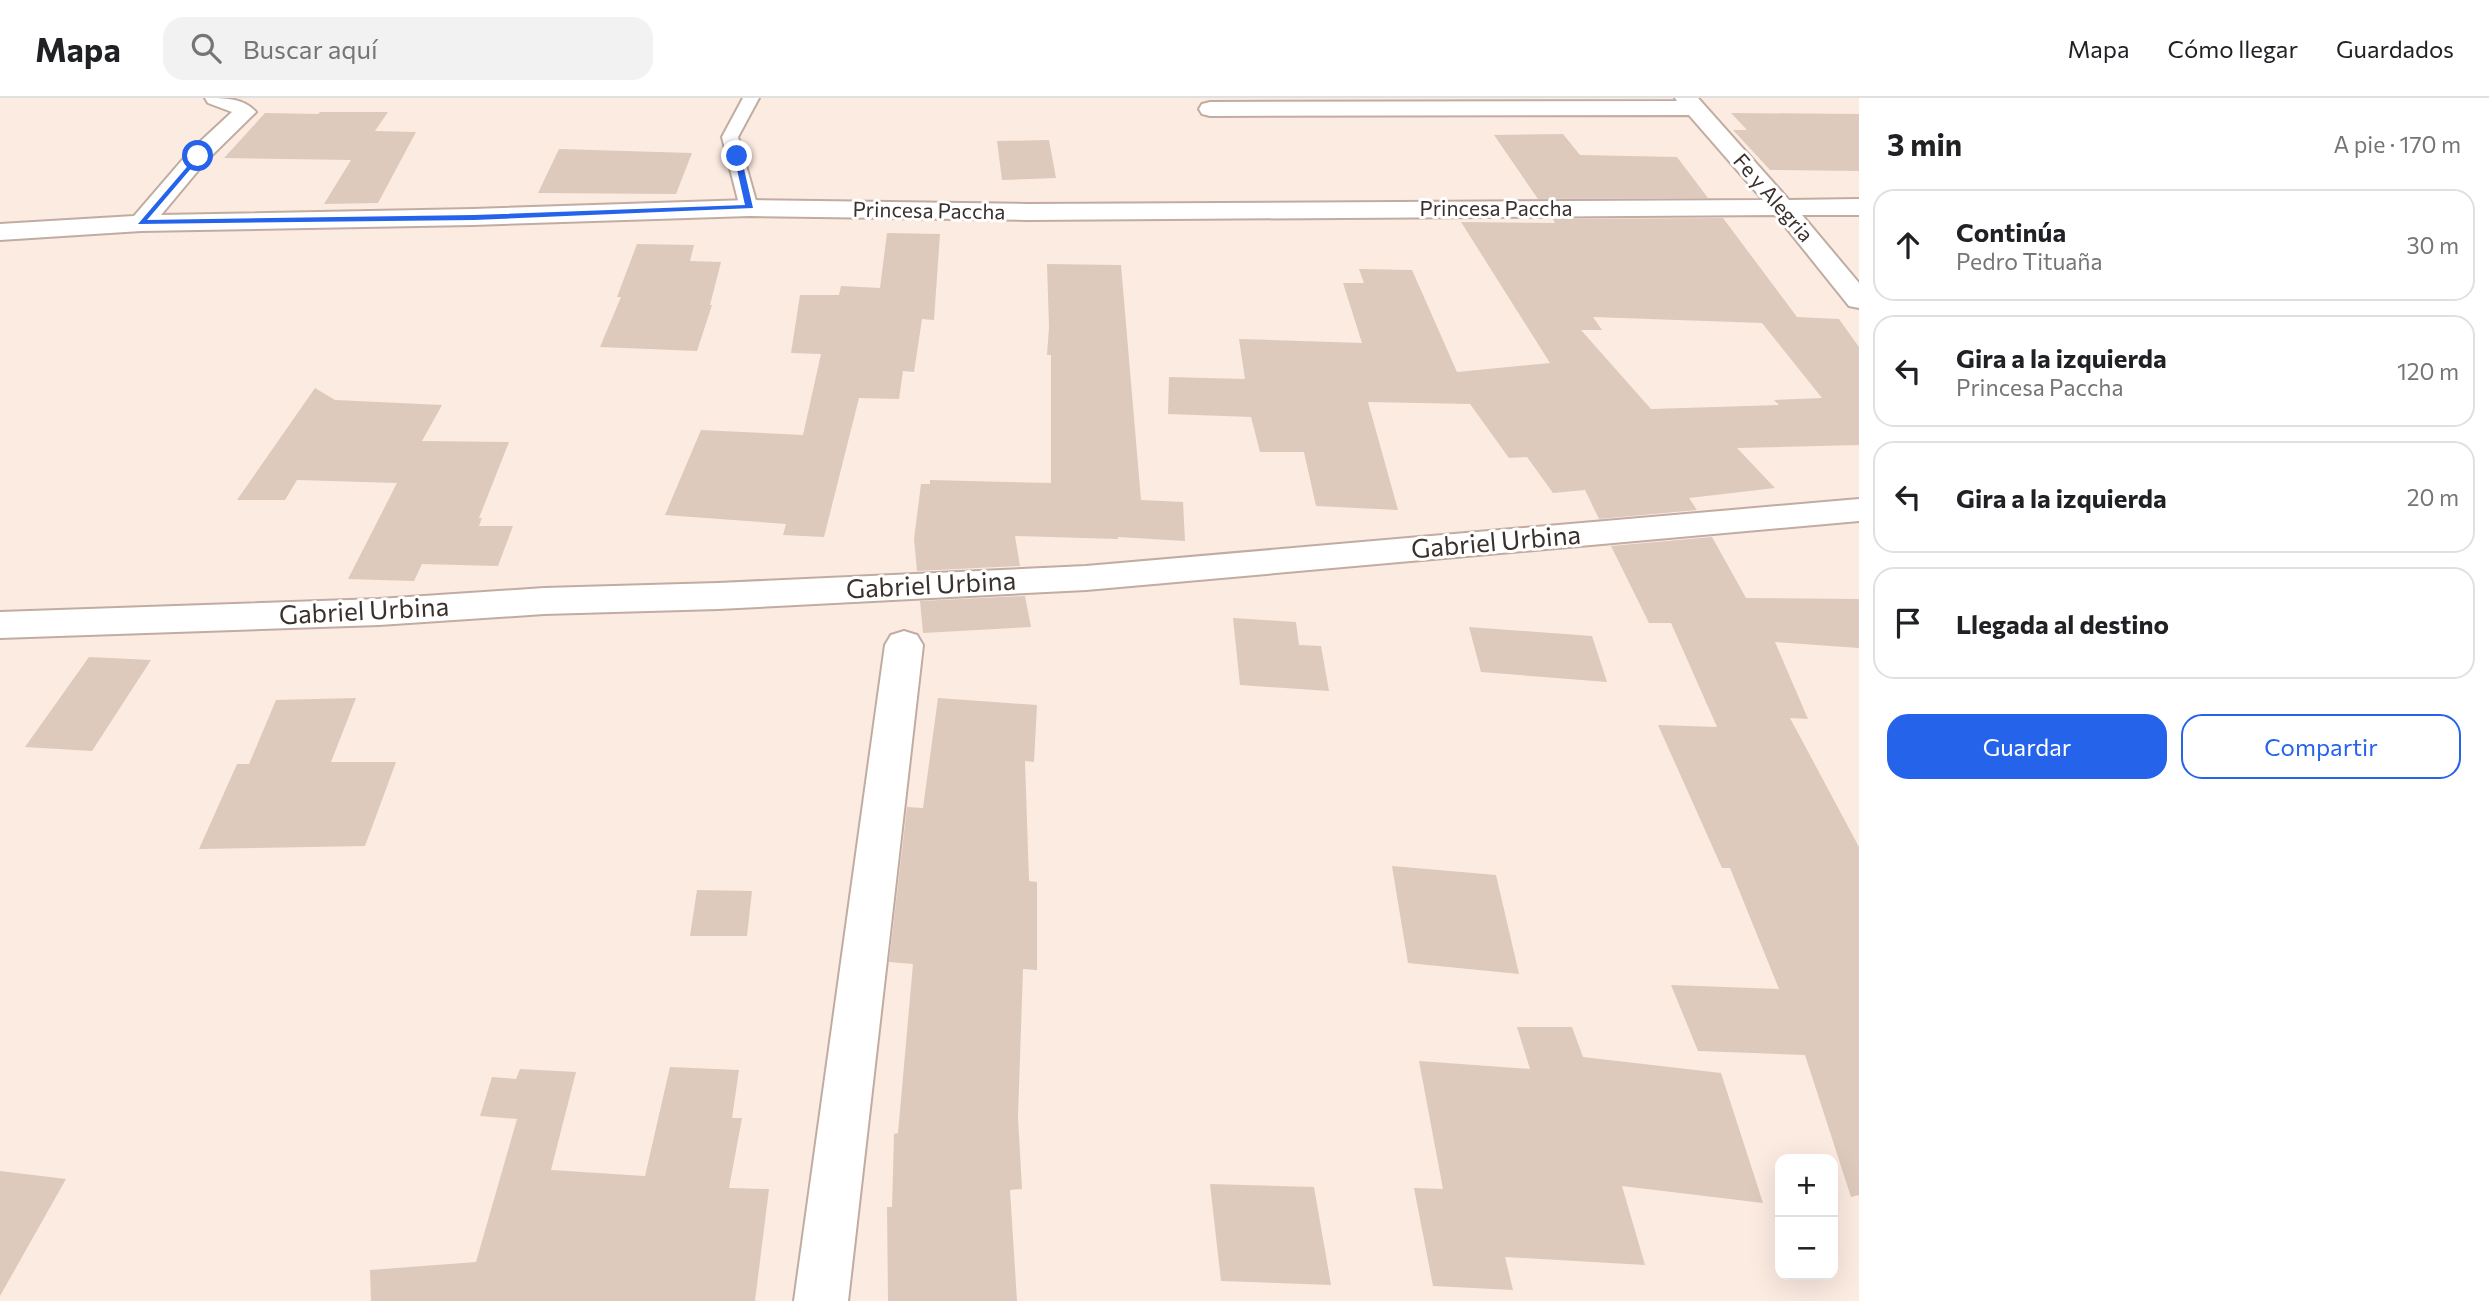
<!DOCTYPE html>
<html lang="es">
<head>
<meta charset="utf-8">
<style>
  :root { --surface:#fff; --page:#f2f2f2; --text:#202124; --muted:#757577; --line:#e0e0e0; --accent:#2563eb }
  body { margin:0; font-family:Commissioner,sans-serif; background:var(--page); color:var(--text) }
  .controls { position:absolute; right:21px; bottom:21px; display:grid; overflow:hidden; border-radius:14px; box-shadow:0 7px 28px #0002 }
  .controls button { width:63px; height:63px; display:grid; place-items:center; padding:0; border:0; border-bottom:2px solid var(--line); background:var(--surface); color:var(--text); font:35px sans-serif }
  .stop { position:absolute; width:21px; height:21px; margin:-16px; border:5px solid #2563eb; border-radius:50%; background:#fff }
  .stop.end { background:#2563eb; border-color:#fff; box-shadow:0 2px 7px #0008 }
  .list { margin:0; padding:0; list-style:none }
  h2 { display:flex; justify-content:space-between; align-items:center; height:91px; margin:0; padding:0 28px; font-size:30px }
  h2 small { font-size:23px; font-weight:400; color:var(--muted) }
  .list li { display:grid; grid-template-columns:46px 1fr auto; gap:21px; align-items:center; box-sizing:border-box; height:112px; margin:0 14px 14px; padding:0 14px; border:2px solid var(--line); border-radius:21px }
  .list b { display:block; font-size:26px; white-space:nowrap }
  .list p { margin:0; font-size:23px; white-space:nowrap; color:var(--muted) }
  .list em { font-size:23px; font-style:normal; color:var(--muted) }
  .actions { display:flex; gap:14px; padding:21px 28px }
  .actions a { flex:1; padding:16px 0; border:2px solid var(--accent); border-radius:21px; text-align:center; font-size:24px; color:var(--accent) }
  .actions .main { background:var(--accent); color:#fff }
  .icon { flex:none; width:38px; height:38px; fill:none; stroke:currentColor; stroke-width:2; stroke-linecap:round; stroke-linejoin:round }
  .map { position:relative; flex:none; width:1859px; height:1203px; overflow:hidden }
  header { display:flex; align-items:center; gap:42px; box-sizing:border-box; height:98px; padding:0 35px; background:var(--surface); border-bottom:2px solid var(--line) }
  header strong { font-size:33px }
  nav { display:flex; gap:38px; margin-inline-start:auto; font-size:24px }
  .search { width:490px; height:63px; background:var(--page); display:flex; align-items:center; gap:18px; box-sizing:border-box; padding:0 24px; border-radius:21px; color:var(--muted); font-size:26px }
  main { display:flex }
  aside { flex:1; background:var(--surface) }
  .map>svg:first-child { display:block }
  .building { fill:#ddcabc; fill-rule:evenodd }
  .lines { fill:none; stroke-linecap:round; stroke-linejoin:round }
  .service-casing { stroke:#c1aca1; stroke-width:4 }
  .minor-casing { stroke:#c1aca1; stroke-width:4 }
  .service { fill:#fff; fill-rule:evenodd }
  .minor { fill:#fff; fill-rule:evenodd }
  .route { fill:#2563eb }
  .labels { text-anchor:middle; stroke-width:6; stroke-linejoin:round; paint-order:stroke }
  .far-street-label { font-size:21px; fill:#3a312d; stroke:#fff }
  .street-label { font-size:26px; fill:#3a312d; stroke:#fff }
</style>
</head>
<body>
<header>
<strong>Mapa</strong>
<div class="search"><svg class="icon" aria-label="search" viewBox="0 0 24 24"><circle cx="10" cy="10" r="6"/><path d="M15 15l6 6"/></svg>Buscar aquí</div>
<nav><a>Mapa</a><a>Cómo llegar</a><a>Guardados</a></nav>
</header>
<main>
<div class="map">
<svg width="1859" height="1203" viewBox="0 0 1859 1203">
  <rect width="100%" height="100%" fill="#fcebe1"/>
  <g class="building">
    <polygon points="320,14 388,14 375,33 416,34 378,105 324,106 351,62 224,60 265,15 318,16"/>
    <polygon points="1731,15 1859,16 1859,73 1770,72 1733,32 1747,32"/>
    <polygon points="1563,36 1580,57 1677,59 1708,100 1538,101 1494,37"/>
    <polygon points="1049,42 1056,80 1002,82 997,43"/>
    <polygon points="559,51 692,55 676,96 538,95"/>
    <path d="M1723,120L1797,219L1839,221L1859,249V347L1737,350L1775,390L1689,400L1697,412L1599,421L1585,392L1553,395L1527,359L1509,360L1470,306L1368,304L1398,412L1316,408L1304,354H1260L1251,319L1168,316L1169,279L1245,281L1239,241L1362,245L1343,185H1364L1359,171L1412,172L1457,274L1550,265L1461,124L1555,125L1553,121ZM1593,219L1762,225L1822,300L1774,302L1779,307L1651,311L1581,232H1602Z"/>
    <polygon points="887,135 940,136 934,222 922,221 914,274 903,273 899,301 859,300 824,439 783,437 786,426 665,417 701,332 803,337 821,256 791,255 800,197 839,197 841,188 880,190"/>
    <polygon points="637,146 694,147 690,163 721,164 710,207 712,207 697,253 600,249 621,199 617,199"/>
    <polygon points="1047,166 1121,167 1141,402 1183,404 1185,443 1118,439 1118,441 1015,438 1020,468 917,473 914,441 921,386 930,386 930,382 1051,385 1051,257 1047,257 1049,229"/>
    <polygon points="315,290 335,302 442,307 422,343 509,344 479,420 482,420 479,428 513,428 498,468 422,466 414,483 348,481 397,385 297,382 285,402 237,402"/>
    <polygon points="1712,439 1746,500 1859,501 1859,550 1775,544 1808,621 1790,620 1859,749 1859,1097 1851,1099 1805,957 1698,953 1671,887 1779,891 1730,770 1722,770 1658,627 1717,629 1671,525 1649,525 1611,448"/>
    <polygon points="1025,498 1031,529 923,535 920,503"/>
    <polygon points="1233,520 1296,524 1299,547 1321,548 1329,593 1240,587"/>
    <polygon points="1469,529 1592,538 1607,584 1481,574"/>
    <polygon points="89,559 151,562 92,653 25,649"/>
    <polygon points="356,600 331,664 396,664 365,748 199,751 237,666 249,666 276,602"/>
    <polygon points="938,600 1037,607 1034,664 1025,663 1029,783 1037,784 1037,872 1023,871 1018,1019 1022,1091 1010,1092 1017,1203 888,1203 887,1109 892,1109 894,1036 898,1035 913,866 889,864 907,709 923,710"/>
    <polygon points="1392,768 1496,777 1519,876 1408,865"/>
    <polygon points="697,792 752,793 747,838 690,838"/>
    <polygon points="1517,929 1572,929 1583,959 1721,975 1763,1105 1622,1088 1645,1167 1505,1159 1513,1192 1433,1188 1414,1090 1443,1091 1419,963 1530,971"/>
    <polygon points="670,969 739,972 732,1020 742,1020 729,1090 769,1091 755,1203 371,1203 370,1172 476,1164 517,1021 480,1018 492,979 516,981 520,971 576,974 551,1072 645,1078"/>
    <polygon points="0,1073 66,1081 0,1198"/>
    <polygon points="1210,1086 1314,1089 1331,1187 1221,1183"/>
  </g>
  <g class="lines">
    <g class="service-casing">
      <polygon id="service" points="743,0 759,0 738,39 758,110 749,115 740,110 722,39"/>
    </g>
    <g class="minor-casing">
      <g id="minor">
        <path d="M205,0C225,0 244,0 256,14L206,63L161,117L473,111L749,102L1028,106L1763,102L1689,17L1210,18L1202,16L1199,11L1202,6L1210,4L1677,3L1675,0H1698L1789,102L1859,101V117H1802L1859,185V210L1849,208L1776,117L1028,122L749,118L473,127L141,133L0,142V126L134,118L190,53L232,14L208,5Z"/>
        <polygon points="1859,401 1859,423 1086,492 718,511 544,516 379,527 0,540 0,514 379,501 544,490 718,485 1086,468"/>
        <polygon points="904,533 917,537 923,547 848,1203 794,1203 885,547 891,537"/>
      </g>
    </g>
    <use href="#service" class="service"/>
    <use href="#minor" class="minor"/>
  </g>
  <polygon class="route" points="198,56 200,60 147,122 474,117 745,107 734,58 737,56 741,58 753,110 474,122 138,126"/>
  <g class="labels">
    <g class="far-street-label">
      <text transform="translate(1773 100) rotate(49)" y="7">Fe y Alegria</text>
      <text x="1496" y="118">Princesa Paccha</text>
      <text transform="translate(929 113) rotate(1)" y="7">Princesa Paccha</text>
    </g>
    <g class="street-label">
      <text transform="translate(1496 444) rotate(-5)" y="9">Gabriel Urbina</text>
      <text transform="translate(931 487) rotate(-3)" y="9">Gabriel Urbina</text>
      <text transform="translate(364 513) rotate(-3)" y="9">Gabriel Urbina</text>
    </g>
  </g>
</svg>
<div class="controls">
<button>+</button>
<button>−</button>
</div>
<div class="stop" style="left:198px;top:58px"></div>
<div class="stop end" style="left:737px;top:58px"></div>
</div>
<aside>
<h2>3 min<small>A pie · 170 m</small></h2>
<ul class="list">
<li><svg class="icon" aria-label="ahead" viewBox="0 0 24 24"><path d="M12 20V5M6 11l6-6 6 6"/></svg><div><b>Continúa</b><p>Pedro Tituaña</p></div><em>30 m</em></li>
<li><svg class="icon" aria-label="left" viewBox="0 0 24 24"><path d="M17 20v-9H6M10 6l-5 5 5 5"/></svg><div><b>Gira a la izquierda</b><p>Princesa Paccha</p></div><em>120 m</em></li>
<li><svg class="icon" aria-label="left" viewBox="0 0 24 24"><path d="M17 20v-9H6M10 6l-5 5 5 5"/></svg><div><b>Gira a la izquierda</b></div><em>20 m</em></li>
<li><svg class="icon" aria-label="arrive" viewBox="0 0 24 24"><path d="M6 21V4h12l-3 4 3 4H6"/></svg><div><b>Llegada al destino</b></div></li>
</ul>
<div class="actions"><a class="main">Guardar</a><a>Compartir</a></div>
</aside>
</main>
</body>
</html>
